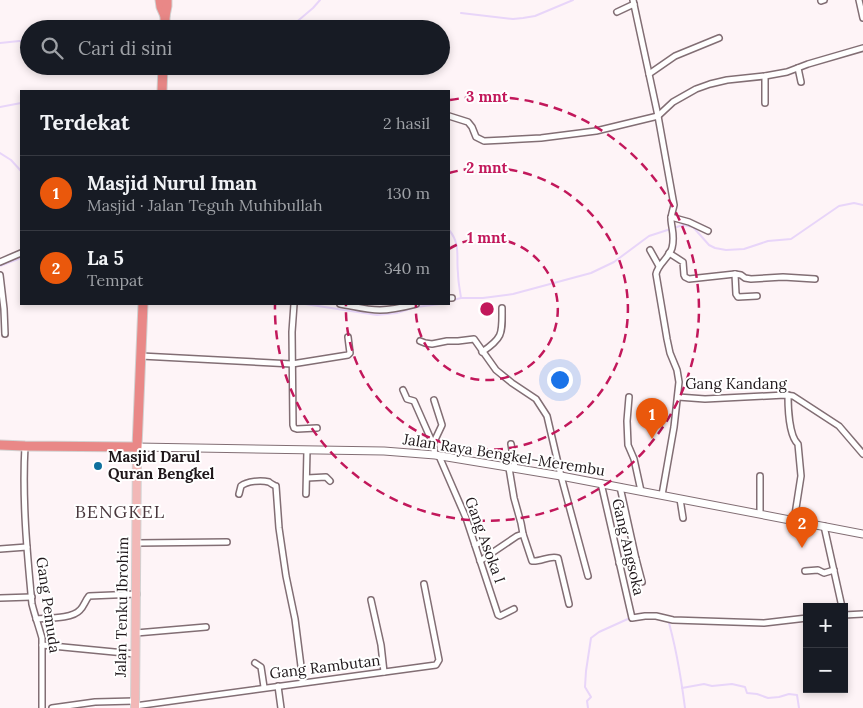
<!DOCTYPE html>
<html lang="id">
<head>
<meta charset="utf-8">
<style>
  :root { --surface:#171b24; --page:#242831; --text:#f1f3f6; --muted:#9ea1a6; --line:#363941; --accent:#ea580c }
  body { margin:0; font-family:Lora,serif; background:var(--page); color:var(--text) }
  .controls { position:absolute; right:15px; bottom:15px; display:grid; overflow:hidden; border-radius:0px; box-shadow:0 2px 8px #0003 }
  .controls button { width:45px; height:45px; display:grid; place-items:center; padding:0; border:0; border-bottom:1px solid var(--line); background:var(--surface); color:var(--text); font:25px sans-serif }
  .you { position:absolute; left:559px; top:379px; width:18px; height:18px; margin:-12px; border:4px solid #fff; border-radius:50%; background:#1a73e8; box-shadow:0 0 0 8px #1a73e833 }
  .badge { display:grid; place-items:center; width:32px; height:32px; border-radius:50%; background:var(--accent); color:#fff; font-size:16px; font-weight:700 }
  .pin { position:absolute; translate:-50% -41px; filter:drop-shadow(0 1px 2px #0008) }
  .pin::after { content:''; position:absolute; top:26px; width:18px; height:15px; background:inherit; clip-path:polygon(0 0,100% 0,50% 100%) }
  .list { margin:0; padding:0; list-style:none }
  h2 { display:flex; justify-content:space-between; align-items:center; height:65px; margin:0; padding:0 20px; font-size:21px }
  h2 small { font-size:16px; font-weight:400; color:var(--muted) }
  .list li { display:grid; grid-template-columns:32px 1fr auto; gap:15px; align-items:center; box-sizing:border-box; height:75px; padding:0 20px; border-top:1px solid var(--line) }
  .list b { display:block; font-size:19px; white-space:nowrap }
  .list p { margin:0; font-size:16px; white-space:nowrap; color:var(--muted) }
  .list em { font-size:16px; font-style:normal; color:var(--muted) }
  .icon { flex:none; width:28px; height:28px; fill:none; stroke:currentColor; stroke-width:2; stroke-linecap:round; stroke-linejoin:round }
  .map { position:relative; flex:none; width:863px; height:708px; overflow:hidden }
  .search { position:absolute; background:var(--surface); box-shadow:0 2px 8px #0003; left:20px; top:20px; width:430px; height:55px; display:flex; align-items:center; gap:12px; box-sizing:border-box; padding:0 18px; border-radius:28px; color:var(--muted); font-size:19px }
  .panel { position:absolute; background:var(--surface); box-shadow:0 2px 8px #0003; left:20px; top:90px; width:430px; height:215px; border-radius:0px }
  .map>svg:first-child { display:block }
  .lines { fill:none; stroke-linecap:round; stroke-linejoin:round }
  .stream { stroke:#e8d5f9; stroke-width:2 }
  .street-casing { stroke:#826e74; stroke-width:8 }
  .secondary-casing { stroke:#826e74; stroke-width:9 }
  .primary-casing { stroke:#d2d1d1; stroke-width:10 }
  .highway-casing { stroke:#d2d1d1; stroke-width:11 }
  .street { stroke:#fff; stroke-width:5 }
  .secondary { stroke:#fff; stroke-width:7 }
  .primary { stroke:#f2b8b7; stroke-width:8 }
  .highway { stroke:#e98887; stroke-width:9 }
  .ring { fill:none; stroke:#c2185b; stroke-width:2.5; stroke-dasharray:9 6 }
  .poi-dot { fill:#0f709e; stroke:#fff; stroke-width:2 }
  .labels { text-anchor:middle; stroke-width:4; stroke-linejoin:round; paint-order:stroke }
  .street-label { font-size:15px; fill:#20181b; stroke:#fff }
  .poi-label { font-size:15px; font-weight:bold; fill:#20181b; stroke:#fff; text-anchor:start }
  .quarter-label { font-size:18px; letter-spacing:1px; fill:#49373d; stroke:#fff }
  .centre { fill:#c2185b; stroke:#fff; stroke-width:2.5 }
  .ring-label { font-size:15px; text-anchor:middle; font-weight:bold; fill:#c2185b; stroke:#fff; stroke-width:4; stroke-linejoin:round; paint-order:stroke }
</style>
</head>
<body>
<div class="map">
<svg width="863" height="708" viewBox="0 0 863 708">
  <rect width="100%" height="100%" fill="#fef4f7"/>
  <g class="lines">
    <g class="stream">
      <polyline points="461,13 513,19 523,18 535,16 573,0"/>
      <polyline points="246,29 293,25 313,8 320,0"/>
      <polyline points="0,43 29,40"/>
      <polyline points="0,107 21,103"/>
      <polyline points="0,153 11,160 21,171"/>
      <path d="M449,230C461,244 456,257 458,273C458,282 460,290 461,298"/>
      <polyline points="0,266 21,258"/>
      <polyline points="449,301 461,298 483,298 513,294 591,273 614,262 649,236 683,225 693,227 709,245 715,248 726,250 744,249 768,241 791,239 839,206 854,203 863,205"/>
      <polyline points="305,304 377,315 397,313 416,307 440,304"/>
      <path d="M667,616C676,646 681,677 685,708"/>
      <polyline points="756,620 769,620"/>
      <polyline points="682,688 704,684 712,686 732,684 745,687 747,693 757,694 768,698 779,697 789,694 797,695 799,708"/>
      <polyline points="588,708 587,701 591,697 585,687 586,671 591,638 599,632 630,618"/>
    </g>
    <g class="street-casing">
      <g id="street">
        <polyline points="633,0 649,74"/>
        <polyline points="859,0 863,18"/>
        <polyline points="821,1 824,0"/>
        <polyline points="617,12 634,4"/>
        <polyline points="798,68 801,82"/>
        <polyline points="765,76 765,103"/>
        <polyline points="449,116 468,122 472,127 476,137 484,141 541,138 596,131 658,116 673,102 696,89 710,84 727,80 765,76 787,72 808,64 863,48"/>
        <polyline points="671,217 689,222 708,231"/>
        <polyline points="650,250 659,266"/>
        <polyline points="669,253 683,262 684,275 685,277 689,279 735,274 741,275 745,278 751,279 783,277 815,279"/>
        <polyline points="0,262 21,253"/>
        <polyline points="735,274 736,294 738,297 757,296"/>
        <polyline points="0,275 4,309 5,334"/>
        <polyline points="449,298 452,298"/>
        <polyline points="294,304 292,332 293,425 294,428 297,429 317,428"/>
        <path d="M340,304C353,306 366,310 380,310C392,310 404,307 416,304"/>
        <polyline points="420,341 425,343 432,344 447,341 458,341 474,339 496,370 512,383 536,399 547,416 561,476 588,576"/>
        <path d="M482,352C504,337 502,333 502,308"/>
        <polyline points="141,356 292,364 348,355 350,353 348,337"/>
        <polyline points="403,390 407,399 414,401 433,444"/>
        <path d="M788,395C788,407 789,436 798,444L801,476L794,521"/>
        <polyline points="629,397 627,421 628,445 634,459 641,491"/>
        <polyline points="678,397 705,399 785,395 793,396 839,426 863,454"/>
        <polyline points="434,400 442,425 433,444 435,455"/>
        <polyline points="511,444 515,468"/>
        <path d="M25,446C22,499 27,552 32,604C35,616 39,627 42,638V708"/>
        <polyline points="439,456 466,518 498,615 500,616 514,609"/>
        <polyline points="307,478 326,477 330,481"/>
        <polyline points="601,483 632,618 645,616 656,616 673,620 764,623 807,618"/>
        <polyline points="620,487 636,559 642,582"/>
        <path d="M239,494L241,486C247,481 261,480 269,482C270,483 275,486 276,486L279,528L286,576L295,619L303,682"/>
        <polyline points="306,494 307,450"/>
        <path d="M662,495L674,427L679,382L677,370L670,353L667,339L656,274C658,264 669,258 672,248C675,236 672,231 671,220C671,215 673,210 674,205L658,116L649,74L675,56L719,38"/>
        <polyline points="680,499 683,518"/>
        <polyline points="760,514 760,476"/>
        <polyline points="824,526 842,607"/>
        <path d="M523,534L532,561C541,562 550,555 558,558L569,604"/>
        <polyline points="137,543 227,542"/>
        <polyline points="475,545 484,541"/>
        <polyline points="0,549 27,547"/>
        <polyline points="480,561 517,536 523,534 521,523 514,498 509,468"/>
        <polyline points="619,563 636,559"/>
        <polyline points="805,571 818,570 824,573 834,570"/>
        <polyline points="0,598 32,597"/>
        <polyline points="371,600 381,645 384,672"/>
        <polyline points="844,615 863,614"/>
        <path d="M36,619C48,618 72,619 80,610C84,606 85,601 89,596L137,594"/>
        <polyline points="136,633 206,627"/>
        <polyline points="42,645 135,654"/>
        <polyline points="255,663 261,667 264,687"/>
        <polyline points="278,686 281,708"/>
        <polyline points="135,706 436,665 439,660 424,584"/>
        <polyline points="52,708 95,702 135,701"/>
      </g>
    </g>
    <g class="secondary-casing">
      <polyline id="secondary" points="137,447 384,451 435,455 561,476 863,534"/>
    </g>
    <g class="primary-casing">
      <polyline id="primary" points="135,708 137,447"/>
    </g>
    <g class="highway-casing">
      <g id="highway">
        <polyline points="160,0 161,7 165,16 165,29"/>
        <polyline points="165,16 167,6 167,0"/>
        <polyline points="162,91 163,66"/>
        <polyline points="0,445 25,446 137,447 143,304"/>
      </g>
    </g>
    <use href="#street" class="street"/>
    <use href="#secondary" class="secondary"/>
    <use href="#primary" class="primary"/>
    <use href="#highway" class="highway"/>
  </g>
  <g class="ring">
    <path d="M449 249A71 71 0 1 1 416 304"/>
    <path d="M449 173A141 141 0 1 1 346 304"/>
    <path d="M450 100A212 212 0 1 1 275 305"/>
  </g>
  <circle class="poi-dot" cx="98" cy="466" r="5"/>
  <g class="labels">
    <g class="street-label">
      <text x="736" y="389">Gang Kandang</text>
      <text transform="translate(504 455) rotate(9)" y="5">Jalan Raya Bengkel-Merembu</text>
      <text transform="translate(485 540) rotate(70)" y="5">Gang Asoka I</text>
      <text transform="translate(628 547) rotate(77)" y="5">Gang Angsoka</text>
      <text transform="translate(48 605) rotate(82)" y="5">Gang Pemuda</text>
      <text transform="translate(122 607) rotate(-89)" y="5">Jalan Tenku Ibrohim</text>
      <text transform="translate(325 667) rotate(-7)" y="5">Gang Rambutan</text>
    </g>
    <g class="poi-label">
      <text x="108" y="462">Masjid Darul<tspan x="108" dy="17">Quran Bengkel</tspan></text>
    </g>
    <g class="quarter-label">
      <text x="120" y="518">BENGKEL</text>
    </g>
  </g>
  <circle cx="487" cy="309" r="8" class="centre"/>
  <g class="ring-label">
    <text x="487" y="102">3 mnt</text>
    <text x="487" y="173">2 mnt</text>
    <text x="487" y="243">1 mnt</text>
  </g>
</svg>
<div class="controls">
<button>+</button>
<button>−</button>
</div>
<div class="you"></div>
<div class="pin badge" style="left:652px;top:439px">1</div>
<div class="pin badge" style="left:802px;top:548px">2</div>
<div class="search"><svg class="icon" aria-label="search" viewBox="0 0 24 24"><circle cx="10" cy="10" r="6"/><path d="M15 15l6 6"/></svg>Cari di sini</div>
<section class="panel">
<h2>Terdekat<small>2 hasil</small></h2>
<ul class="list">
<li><span class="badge">1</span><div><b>Masjid Nurul Iman</b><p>Masjid · Jalan Teguh Muhibullah</p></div><em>130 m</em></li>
<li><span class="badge">2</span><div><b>La 5</b><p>Tempat</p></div><em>340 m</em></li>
</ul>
</section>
</div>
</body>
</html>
